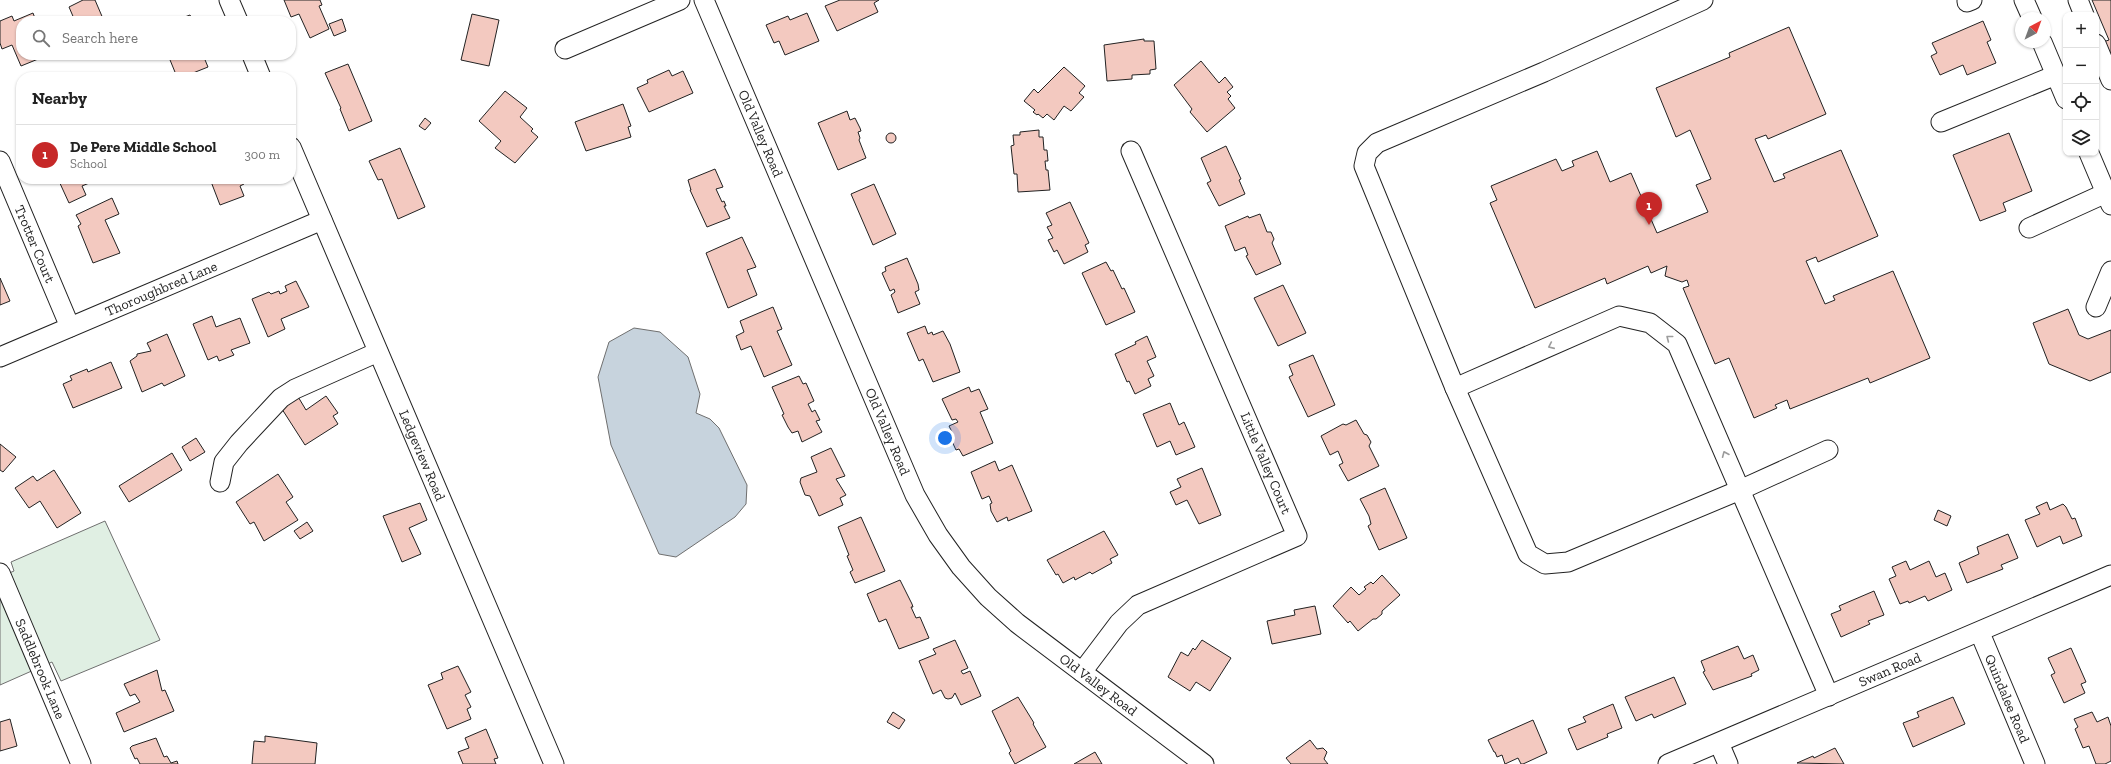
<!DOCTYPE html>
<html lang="en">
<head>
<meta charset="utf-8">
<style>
  :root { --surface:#fff; --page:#f6f6f6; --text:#222; --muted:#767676; --line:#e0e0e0; --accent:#c62828 }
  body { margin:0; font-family:"Zilla Slab",serif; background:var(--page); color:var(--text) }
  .controls { position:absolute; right:12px; top:12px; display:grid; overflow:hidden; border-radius:8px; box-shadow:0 1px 3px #0004 }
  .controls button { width:36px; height:36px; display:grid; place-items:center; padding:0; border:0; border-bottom:1px solid var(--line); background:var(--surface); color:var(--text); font:20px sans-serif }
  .compass { position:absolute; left:2015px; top:12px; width:36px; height:36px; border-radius:50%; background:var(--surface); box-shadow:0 1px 3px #0004; rotate:41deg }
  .you { position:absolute; left:945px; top:438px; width:14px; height:14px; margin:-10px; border:3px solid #fff; border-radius:50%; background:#1a73e8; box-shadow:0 0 0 6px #1a73e833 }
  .badge { display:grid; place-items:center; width:26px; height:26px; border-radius:50%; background:var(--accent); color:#fff; font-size:13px; font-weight:700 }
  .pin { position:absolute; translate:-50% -33px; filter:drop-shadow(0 1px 2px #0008) }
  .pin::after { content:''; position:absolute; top:21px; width:14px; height:12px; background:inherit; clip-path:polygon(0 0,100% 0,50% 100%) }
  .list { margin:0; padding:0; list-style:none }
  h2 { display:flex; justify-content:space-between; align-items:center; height:52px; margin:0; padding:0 16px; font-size:17px }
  h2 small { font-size:13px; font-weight:400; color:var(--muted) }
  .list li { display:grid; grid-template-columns:26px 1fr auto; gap:12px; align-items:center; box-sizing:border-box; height:60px; padding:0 16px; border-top:1px solid var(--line) }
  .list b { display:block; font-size:15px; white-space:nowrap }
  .list p { margin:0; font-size:13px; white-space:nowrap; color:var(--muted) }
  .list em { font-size:13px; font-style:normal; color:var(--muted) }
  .icon { flex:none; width:22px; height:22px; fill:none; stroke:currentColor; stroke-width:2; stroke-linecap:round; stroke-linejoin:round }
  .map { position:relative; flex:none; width:2111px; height:764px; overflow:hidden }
  .search { position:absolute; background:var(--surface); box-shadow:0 1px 3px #0004; left:16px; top:16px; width:280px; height:44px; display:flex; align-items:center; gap:10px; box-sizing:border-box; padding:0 14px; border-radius:16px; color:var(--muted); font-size:15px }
  .panel { position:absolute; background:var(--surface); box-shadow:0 1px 3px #0004; left:16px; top:72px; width:280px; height:112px; border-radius:16px }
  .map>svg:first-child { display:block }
  .green { fill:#e0efe3; stroke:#6f6f6f }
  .water { fill:#c7d3dd; stroke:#6f6f6f }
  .building { fill:#f3c9c0; stroke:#222 }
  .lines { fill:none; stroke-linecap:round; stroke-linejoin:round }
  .minor-casing { stroke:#222; stroke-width:21 }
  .minor { stroke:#fff; stroke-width:19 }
  .oneway { stroke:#9c9c9c }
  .labels { text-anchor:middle; stroke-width:3; stroke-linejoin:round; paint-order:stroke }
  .street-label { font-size:14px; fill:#222; stroke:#fff }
</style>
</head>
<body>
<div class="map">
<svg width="2111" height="764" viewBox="0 0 2111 764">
  <rect width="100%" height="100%" fill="#fff"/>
  <polygon class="green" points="105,521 160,640 61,681 52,662 0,685 0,577 14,571 11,562"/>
  <polygon class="water" points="634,328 660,332 688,357 700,394 696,413 710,419 719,428 747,485 746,504 735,517 676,557 659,554 611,445 598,377 609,342"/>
  <g class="building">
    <polygon points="83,0 95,0 104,21 75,21 69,7"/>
    <polygon points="284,0 320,0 322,5 319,6 329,29 310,38 299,14 291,17"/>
    <polygon points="840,0 879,0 874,3 878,12 837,31 825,6"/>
    <polygon points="2092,0 2111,0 2111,69 2100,43 2109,40"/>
    <polygon points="33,13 36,21 21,21 21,55 48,55 21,66 12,45 2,49 0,43 0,21 12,16 14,21"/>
    <polygon points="807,13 819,41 785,55 779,41 774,43 766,25 788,16 790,20"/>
    <polygon points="472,14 499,20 489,66 461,60"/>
    <polygon points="190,15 193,21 174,21"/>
    <polygon points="342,19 346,31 334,36 329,24"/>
    <polygon points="1983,21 1991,40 1987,42 1996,63 1967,75 1963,65 1940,75 1931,56 1937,53 1932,43"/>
    <polygon points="1789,27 1826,114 1768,139 1766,135 1755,139 1774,182 1785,178 1783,174 1841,150 1878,236 1818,262 1816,257 1806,261 1825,304 1835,300 1833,296 1893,271 1930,358 1870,383 1868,378 1790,409 1787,400 1775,405 1777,408 1754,418 1729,358 1715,364 1683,288 1689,286 1687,280 1682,282 1665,276 1667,266 1651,273 1648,266 1607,284 1605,278 1535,308 1490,203 1497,200 1491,186 1556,159 1562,171 1574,166 1572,161 1597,151 1610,182 1631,173 1657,233 1708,212 1696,185 1711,179 1690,130 1676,137 1656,88 1730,57 1729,53"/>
    <polygon points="1144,39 1144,41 1154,41 1156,69 1150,70 1150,74 1132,75 1132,79 1107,81 1104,45"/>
    <polygon points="168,55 203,55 208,67 183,77 177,77"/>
    <polygon points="1201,61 1219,83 1225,77 1233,87 1227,92 1231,96 1228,99 1235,108 1207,132 1190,112 1192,109 1174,85"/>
    <polygon points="348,64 372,121 349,131 340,109 341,108 340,106 325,73"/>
    <polygon points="1064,67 1085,86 1079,93 1084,97 1071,111 1064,106 1054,120 1047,114 1043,118 1038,114 1037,115 1033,112 1035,110 1024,101 1034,89 1038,93"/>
    <polygon points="669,70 672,76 683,71 693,93 649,112 637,88 648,83 647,80"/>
    <polygon points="505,91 527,108 520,117 533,129 531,131 538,137 515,163 495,148 501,141 479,121"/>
    <polygon points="623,104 631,126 628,127 631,137 586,151 575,122"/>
    <polygon points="847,111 850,120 855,118 860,128 861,131 858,132 860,138 859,140 866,158 838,170 818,123"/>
    <polygon points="425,118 431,123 425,130 419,126"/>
    <polygon points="1039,130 1039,137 1043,137 1044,150 1047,150 1048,161 1045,161 1046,170 1048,170 1050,190 1018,192 1017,174 1014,174 1011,146 1014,145 1013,135 1020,135 1020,132"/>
    <circle cx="891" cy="138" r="5"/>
    <polygon points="2009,133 2032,191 2003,203 2006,211 1980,221 1953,155"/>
    <polygon points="1226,146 1241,179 1239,180 1245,194 1219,206 1207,183 1211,181 1201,158"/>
    <polygon points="400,148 425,207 398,219 382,179 378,180 369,161"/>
    <polygon points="715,169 723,187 716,189 722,202 724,201 726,206 724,206 730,218 707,227 690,190 691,190 688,180"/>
    <polygon points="99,179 82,186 86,195 69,203 58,179"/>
    <polygon points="210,179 242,179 244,184 240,186 244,196 220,205"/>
    <polygon points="874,184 896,234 873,245 851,194"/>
    <polygon points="112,198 119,214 105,220 120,253 93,263 78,226 81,224 76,215"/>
    <polygon points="1070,202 1089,243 1085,245 1088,252 1064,264 1057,250 1054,252 1048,240 1053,238 1047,227 1052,225 1046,213"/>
    <polygon points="1260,214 1267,232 1271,232 1274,239 1272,243 1281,264 1256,275 1246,256 1248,255 1245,247 1235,251 1225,226 1248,216 1249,218"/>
    <polygon points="742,237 756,267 747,270 757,295 728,308 706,253"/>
    <polygon points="907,258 918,284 919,290 915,292 920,304 898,313 891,295 895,292 894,289 890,291 882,273 886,271 885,267"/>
    <polygon points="1106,262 1111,271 1113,270 1122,289 1124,288 1135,312 1106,325 1082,273"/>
    <polygon points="0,278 10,301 0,305"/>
    <polygon points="296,281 309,307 281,319 285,329 268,337 252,299 269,292 271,294 279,291 280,294 287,291 285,286"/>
    <polygon points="1283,285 1306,333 1278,346 1254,298"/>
    <polygon points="773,307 782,329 777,331 792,365 764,377 751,346 741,350 736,336 744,332 740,321"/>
    <polygon points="2068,309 2079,335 2088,339 2111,330 2111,372 2090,381 2049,364 2033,323"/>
    <polygon points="212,316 216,327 240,318 250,343 231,350 234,355 219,361 217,356 208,360 193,324"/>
    <polygon points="925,326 928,334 932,332 933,335 943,331 950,344 960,372 933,382 923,359 919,361 907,333"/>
    <polygon points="167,334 185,376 164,386 162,383 142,392 130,361 137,356 137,354 151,351 147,343"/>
    <polygon points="1147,336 1156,357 1147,361 1154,376 1148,379 1151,386 1135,394 1129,381 1127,382 1115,354 1136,344 1135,342"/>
    <polygon points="1313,355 1335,405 1308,417 1289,377 1293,375 1289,365"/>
    <polygon points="111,362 122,388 73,408 63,384 72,380 70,376 87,369 88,372"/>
    <polygon points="799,376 803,384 806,383 814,401 808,404 812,412 815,410 820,420 816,421 822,432 802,442 798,431 792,433 788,427 782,415 784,414 772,387"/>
    <polygon points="969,387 971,392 979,389 988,409 980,412 993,443 963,456 959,449 956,450 949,435 953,434 949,426 958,422 956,419 952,420 942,399"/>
    <polygon points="297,395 306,410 326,396 338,413 333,416 338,424 305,445 280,406"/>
    <polygon points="1170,403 1179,425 1184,422 1195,447 1176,455 1170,441 1157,447 1143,414"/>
    <polygon points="1356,420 1364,434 1367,435 1371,442 1369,446 1379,466 1348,481 1339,465 1343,463 1338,451 1330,455 1321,436 1343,424 1346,425"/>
    <polygon points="196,438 205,452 190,461 182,447"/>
    <polygon points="0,444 16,457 3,472 0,470"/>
    <polygon points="831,448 845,476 836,479 846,495 840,498 843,505 819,516 810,496 805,495 800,482 801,478 817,472 811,457"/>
    <polygon points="172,453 182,470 129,502 119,486"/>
    <polygon points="995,461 999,471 1012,465 1032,511 1008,521 1007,517 997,522 991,511 990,504 992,503 989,496 982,499 971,472"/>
    <polygon points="1202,468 1221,515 1199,524 1187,500 1176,505 1170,492 1181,487 1177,479"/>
    <polygon points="54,470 81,513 57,528 40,501 29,508 15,488 33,476 37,481"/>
    <polygon points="278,474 293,497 286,502 298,520 264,541 254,522 250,524 236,502"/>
    <polygon points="1385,488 1407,538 1379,550 1368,526 1371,524 1369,516 1360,499"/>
    <polygon points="2047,502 2050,510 2063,504 2066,507 2072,519 2075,518 2082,536 2063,544 2060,536 2037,547 2025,520 2040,514 2036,507"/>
    <polygon points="420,503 427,520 409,528 421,554 402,562 383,516"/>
    <polygon points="1938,510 1951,516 1947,526 1934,520"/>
    <polygon points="861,517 885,571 855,583 850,572 853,570 847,556 849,555 838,527"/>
    <polygon points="307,522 313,531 300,539 294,531"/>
    <polygon points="1104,531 1118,555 1110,559 1112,563 1092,574 1090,572 1075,580 1074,577 1063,583 1058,574 1056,575 1047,560"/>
    <polygon points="2008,534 2018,558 2001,565 2003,569 1967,583 1959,563 1979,554 1977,547"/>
    <polygon points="1906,561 1910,570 1929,561 1936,577 1945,573 1952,590 1928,601 1925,596 1909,603 1908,601 1900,604 1889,579 1896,576 1892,567"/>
    <polygon points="1382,575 1400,595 1382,611 1382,614 1376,619 1373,619 1358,631 1350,621 1348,623 1333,606 1351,587 1359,595 1366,589 1364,587 1371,582 1373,584"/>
    <polygon points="900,580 912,604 913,607 911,607 916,618 920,617 929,638 899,649 886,619 879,622 867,594"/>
    <polygon points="1874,591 1884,615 1868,621 1870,624 1841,637 1831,614 1841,610 1839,606"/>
    <polygon points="1315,606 1321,634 1272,644 1267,621 1295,615 1294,610"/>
    <polygon points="955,640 968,668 961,671 963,674 970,671 981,696 961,705 955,693 952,698 948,699 945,698 941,690 933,694 919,661 936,654 933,649"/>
    <polygon points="1202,640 1231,658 1210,691 1196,682 1190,691 1168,677 1181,652 1188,656 1193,648 1195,650"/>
    <polygon points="1738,646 1744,659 1753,655 1759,670 1751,674 1752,676 1713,690 1703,672 1705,671 1701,661"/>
    <polygon points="2071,648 2086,682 2081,684 2085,693 2064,703 2051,675 2055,673 2048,658"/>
    <polygon points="458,666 471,692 465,695 471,707 467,709 471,719 447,729 428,685 443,679 441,673"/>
    <polygon points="157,670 162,691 165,690 174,711 124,732 116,713 140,702 135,694 130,696 124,684"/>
    <polygon points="1674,677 1686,704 1654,718 1652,714 1636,721 1625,697"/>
    <polygon points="1018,697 1034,723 1033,724 1046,747 1015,764 1009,753 1011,751 992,711"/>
    <polygon points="1953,697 1965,724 1913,747 1903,723 1919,717 1917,712"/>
    <polygon points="1613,704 1622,728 1607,734 1608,737 1577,750 1568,729 1586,722 1583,717"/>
    <polygon points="893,712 905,720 899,729 887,722"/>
    <polygon points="2092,712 2097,722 2108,717 2111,726 2111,761 2105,764 2096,764 2089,746 2083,748 2075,729 2078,727 2074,719"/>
    <polygon points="10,719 17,746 0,751 0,722"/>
    <polygon points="1533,720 1547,753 1523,764 1521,764 1518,758 1505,764 1502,755 1497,757 1495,752 1494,752 1488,740"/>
    <polygon points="486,729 498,758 494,759 496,764 463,764 458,752 469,748 465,738"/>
    <polygon points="265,736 317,743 315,764 252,764 254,741 265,742"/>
    <polygon points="156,738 164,757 167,756 171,763 177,761 178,764 140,764 137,758 135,759 130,748 132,746"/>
    <polygon points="1310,740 1317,749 1323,748 1327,752 1324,759 1328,764 1291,764 1286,758"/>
    <polygon points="1835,748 1844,764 1797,763 1813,756 1814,758"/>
    <polygon points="1095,752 1102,764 1074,764"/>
  </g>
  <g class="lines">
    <g class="minor-casing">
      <g id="minor">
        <polyline points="229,0 238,21"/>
        <path id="s1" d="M704,0L915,495L938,535L961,567L988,597L1017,623L1204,764"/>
        <polyline points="1703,0 1544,72 1377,143 1367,153 1364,166 1455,388 1528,554 1545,564 1568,562 1740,490 1828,450"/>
        <polyline points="1967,0 1967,2 1972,0"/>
        <polyline points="2024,0 2032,18"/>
        <polyline points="2078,0 2084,15"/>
        <polyline points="2042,42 2066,99"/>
        <polyline points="2096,44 2111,80"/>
        <polyline points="565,49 680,0"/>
        <polyline points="252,55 261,77"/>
        <polyline points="1941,122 2056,75"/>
        <path id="s2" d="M291,147L554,764"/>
        <polyline points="2089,153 2111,205"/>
        <path id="s3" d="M0,161L70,327"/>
        <polyline points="2029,228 2106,193"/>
        <polyline points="2096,307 2111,271"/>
        <path id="s4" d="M0,357L322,220"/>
        <polyline points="1455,388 1619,316 1650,323 1677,344 1829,696"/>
        <polyline points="220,482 224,462 239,443 281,398 295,389 378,352"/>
        <path id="s5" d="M0,573L81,764"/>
        <path id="s6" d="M1980,633L2035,764"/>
        <polyline points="1082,672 1119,623 1138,605 1297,536 1131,151"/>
        <polyline points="1719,743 1728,764"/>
        <path id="s7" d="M1668,764L2111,575"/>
      </g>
    </g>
    <use href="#minor" class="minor"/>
  </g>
  <defs><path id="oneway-chevron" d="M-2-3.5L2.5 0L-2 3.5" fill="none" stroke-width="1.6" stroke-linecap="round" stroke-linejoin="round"/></defs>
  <g class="oneway">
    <use href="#oneway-chevron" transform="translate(1669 338) rotate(-142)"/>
    <use href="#oneway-chevron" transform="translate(1551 346) rotate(156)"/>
    <use href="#oneway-chevron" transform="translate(1725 454) rotate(-113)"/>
  </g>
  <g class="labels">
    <g class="street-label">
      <text dy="5" stroke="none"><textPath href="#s1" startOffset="145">Old Valley Road</textPath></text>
      <text dy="5" stroke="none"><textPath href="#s3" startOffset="90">Trotter Court</textPath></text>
      <text dy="5" stroke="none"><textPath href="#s4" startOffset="175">Thoroughbred Lane</textPath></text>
      <text dy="5" stroke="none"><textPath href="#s1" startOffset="469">Old Valley Road</textPath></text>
      <text dy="5" stroke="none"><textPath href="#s2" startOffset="335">Ledgeview Road</textPath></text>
      <text transform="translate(1266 463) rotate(67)" y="5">Little Valley Court</text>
      <text dy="5" stroke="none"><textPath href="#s5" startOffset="104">Saddlebrook Lane</textPath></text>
      <text dy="5" stroke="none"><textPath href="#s7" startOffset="241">Swan Road</textPath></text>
      <text dy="5" stroke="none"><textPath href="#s1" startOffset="805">Old Valley Road</textPath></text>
      <text dy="5" stroke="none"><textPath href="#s6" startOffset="71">Quindalee Road</textPath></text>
    </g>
  </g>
</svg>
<div class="controls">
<button>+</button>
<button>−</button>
<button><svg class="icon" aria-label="locate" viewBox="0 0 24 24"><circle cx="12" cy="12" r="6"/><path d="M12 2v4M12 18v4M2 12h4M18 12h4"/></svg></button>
<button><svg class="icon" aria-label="layers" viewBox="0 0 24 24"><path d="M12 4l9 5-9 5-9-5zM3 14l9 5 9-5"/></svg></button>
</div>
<svg class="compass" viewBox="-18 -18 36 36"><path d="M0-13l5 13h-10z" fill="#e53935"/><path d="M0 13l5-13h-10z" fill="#767676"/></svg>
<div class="you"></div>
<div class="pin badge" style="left:1649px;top:225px">1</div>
<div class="search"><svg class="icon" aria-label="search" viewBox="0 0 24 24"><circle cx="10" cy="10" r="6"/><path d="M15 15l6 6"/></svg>Search here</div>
<section class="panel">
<h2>Nearby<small></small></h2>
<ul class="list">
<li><span class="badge">1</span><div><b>De Pere Middle School</b><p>School</p></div><em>300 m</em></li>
</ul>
</section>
</div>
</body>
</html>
